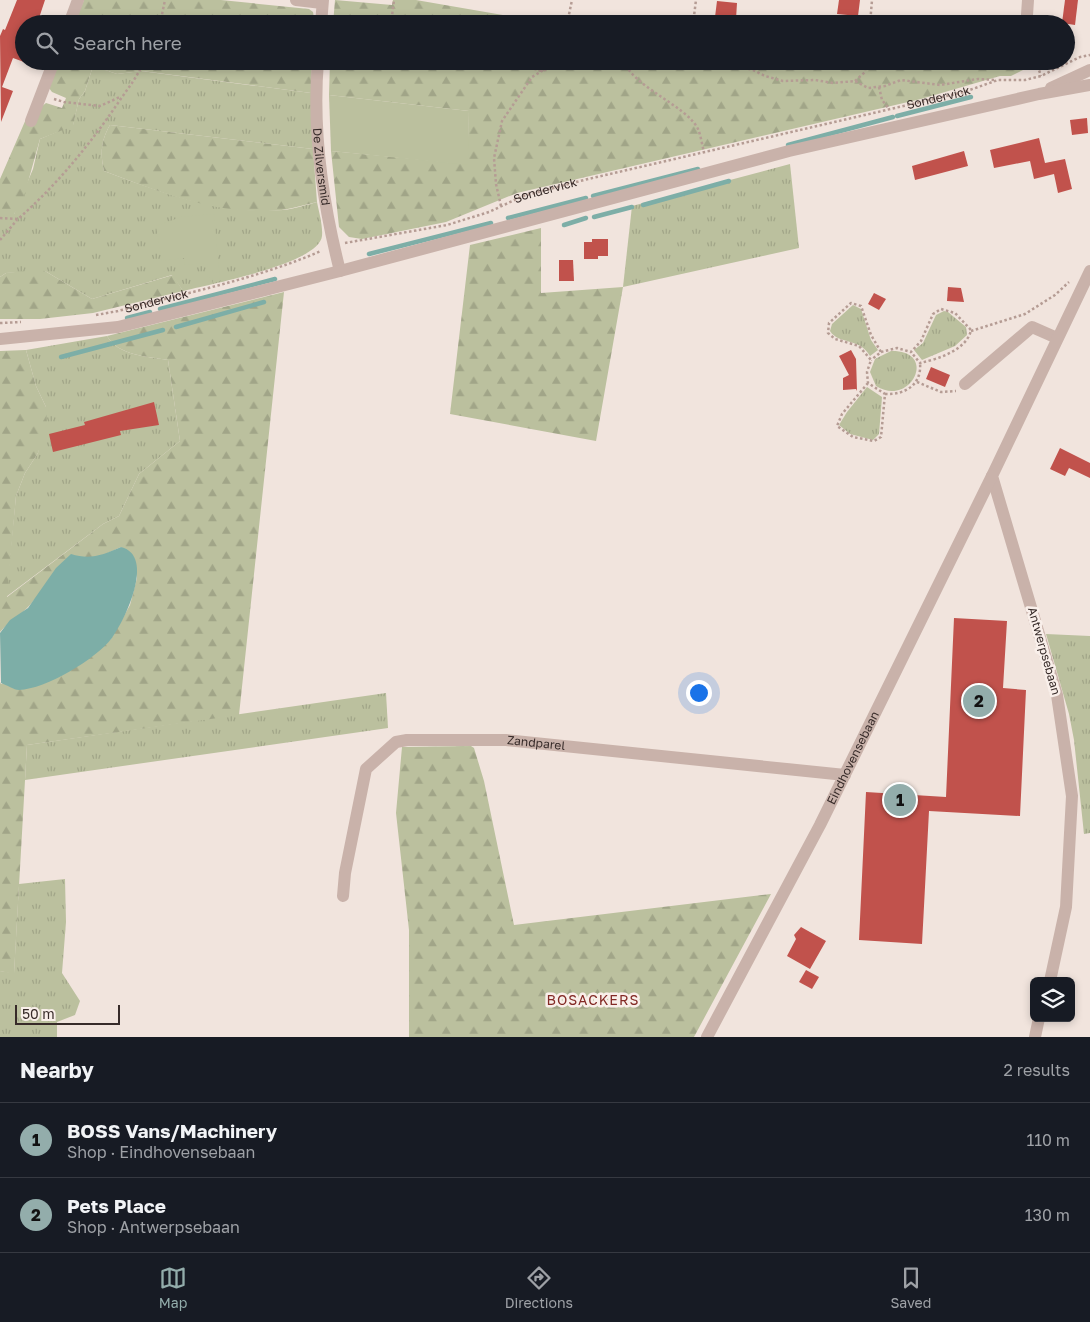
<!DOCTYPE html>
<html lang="en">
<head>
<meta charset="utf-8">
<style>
  :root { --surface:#171b24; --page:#20242c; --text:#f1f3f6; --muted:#9ea1a6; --line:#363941; --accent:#93adab }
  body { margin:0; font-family:"Golos Text",sans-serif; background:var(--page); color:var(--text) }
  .controls { position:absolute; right:15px; bottom:15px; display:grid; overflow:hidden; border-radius:8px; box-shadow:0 2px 8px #0003 }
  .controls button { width:45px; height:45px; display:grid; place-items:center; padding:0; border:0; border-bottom:1px solid var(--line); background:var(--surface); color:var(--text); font:25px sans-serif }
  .scale { position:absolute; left:15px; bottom:12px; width:105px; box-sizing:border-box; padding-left:5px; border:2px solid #372b29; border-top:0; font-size:14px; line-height:18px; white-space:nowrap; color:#372b29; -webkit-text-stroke:4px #f9efea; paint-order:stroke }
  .you { position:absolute; left:698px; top:692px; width:18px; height:18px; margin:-12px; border:4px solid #fff; border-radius:50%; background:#1a73e8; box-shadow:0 0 0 8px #1a73e833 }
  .badge { display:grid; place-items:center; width:32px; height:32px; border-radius:50%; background:var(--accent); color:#111; font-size:16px; font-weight:700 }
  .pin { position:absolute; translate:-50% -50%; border:2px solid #fff; box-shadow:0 1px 5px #0006 }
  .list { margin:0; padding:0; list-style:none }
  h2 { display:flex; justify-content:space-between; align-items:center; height:65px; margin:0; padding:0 20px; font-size:21px }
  h2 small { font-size:16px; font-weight:400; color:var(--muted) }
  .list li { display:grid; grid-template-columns:32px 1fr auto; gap:15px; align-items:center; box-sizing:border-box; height:75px; padding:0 20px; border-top:1px solid var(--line) }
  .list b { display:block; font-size:19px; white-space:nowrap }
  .list p { margin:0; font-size:16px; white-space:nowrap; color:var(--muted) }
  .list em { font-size:16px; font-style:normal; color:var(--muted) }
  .icon { flex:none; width:28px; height:28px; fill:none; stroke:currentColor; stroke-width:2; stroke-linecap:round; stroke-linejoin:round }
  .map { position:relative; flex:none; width:1090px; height:1037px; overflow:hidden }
  .search { position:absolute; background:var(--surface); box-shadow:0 2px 8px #0003; left:15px; right:15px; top:15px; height:55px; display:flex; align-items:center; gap:12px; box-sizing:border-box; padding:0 18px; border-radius:28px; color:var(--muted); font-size:19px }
  .sheet { height:215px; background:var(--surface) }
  nav { display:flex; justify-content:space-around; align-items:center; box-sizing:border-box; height:70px; border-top:1px solid var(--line); background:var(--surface); font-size:14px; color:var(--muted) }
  nav a { display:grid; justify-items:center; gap:2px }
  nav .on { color:var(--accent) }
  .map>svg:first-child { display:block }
  .grass { fill:url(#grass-tufts) }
  .forest { fill:url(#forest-firs) }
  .park { fill:#bbc09e }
  .water { fill:#7daea7 }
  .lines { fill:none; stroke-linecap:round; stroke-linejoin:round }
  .stream { stroke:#7daea7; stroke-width:4.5 }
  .building { fill:#c1524c }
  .path { stroke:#b59c94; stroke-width:2.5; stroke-dasharray:2.5 2.5; stroke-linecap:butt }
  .minor { stroke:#c9b2aa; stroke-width:12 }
  .tertiary { stroke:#c9b2aa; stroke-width:12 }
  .labels { text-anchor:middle; stroke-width:5; stroke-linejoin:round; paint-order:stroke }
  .street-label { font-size:12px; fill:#372b29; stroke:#f9efea }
  .neighbourhood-label { font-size:14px; letter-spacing:1px; fill:#832a25; stroke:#f9efea }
</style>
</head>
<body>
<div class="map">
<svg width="1090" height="1037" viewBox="0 0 1090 1037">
  <defs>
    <pattern id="grass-tufts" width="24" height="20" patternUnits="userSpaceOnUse" patternTransform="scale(1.25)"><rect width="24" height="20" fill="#bbc09e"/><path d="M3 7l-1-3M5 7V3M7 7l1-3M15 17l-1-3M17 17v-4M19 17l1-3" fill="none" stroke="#a1a588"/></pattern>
    <pattern id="forest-firs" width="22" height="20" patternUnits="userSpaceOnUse" patternTransform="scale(1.25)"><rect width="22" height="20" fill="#bbc09e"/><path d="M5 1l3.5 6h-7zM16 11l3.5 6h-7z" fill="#a1a588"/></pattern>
  </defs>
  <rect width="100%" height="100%" fill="#f1e4dd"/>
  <g class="grass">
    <path d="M93,66L117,74L141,71L311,93L313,149L110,125C101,140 100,154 104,171C162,193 221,215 283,210C294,209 306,205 317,202C319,212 323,226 322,236C319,264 209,284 183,291L172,275L92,299L45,271L6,273L0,277V214H14L33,169L40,139L73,125L79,99L85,91Z"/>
    <polygon points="790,164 799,248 623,287 632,206"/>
    <path d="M853,305L861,309L871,340L878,350L870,356C859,337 839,345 830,331L832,324Z"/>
    <polygon points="944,311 948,312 966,327 967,335 955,346 922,360 914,350 923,343 936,315"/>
    <path d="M107,336C119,356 146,356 168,360L180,441L139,474L119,516L103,524L6,597L16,496L25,473L38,453L46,407L36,386L26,350Z"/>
    <path d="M891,351C939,350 911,408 876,386L870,372L875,359Z"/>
    <polygon points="867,387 882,397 879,434 873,440 850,434 839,425 847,412"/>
    <polygon points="1046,634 1090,636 1090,833 1084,834 1074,740 1069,714"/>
    <polygon points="386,693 388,728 25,780 27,745"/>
    <polygon points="65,879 66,922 62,973 80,1001 75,1015 57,1022 57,1037 0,1037 0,971 14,973 19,884"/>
  </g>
  <g class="forest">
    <polygon points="84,0 221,0 309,9 313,12 315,24 74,24"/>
    <polygon points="335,0 392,5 393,0 416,0 554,24 333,24"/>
    <polygon points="60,61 312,61 311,93 142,71 117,74 93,66 85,91 79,99 73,126 40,139 23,200 14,214 0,214 0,179 26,119 46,103 62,108 66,98 52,92 49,88"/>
    <polygon points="330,61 928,61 1012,68 1023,65 1025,61 1029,62 1027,68 1011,76 1000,76 921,99 517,193 446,222 362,239 349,237 339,227 331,151 467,164 469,111 329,95"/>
    <path d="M110,125L313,149L317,202C301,206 284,211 268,211C211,213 157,191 104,171C100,154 101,140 110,125Z"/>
    <polygon points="541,228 541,293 623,287 596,441 450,414 470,245"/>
    <polygon points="34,270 45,271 92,299 173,275 183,291 93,313 40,319 0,319 0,277 6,273"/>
    <path d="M284,292L239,715L27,745L14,974L0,971V682L1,684L91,657L111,639L130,605L137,578L133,556L121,547L99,557L82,558L34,600C25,613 10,620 0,632V351L26,350L36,386L46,407L47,424L38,453L25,473L16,496L7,597L103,524L119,516L139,474L180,441L168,360C146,356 119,356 107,336Z"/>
    <polygon points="471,746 474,748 484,781 514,925 771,894 694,1037 409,1037 409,930 396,813 402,747"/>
  </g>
  <g class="park">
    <polygon points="329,95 469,111 468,165 331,151"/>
    <polygon points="214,214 220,281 213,283 212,277 208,278 207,263 185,265 184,258 162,261 156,226 181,217"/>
  </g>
  <path class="water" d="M121,547C156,556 125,620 112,638C96,659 46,689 19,690C14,690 7,685 1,683L0,633L10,620L28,608L56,568L71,554C90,560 103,555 121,547Z"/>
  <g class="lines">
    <g class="stream">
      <polyline points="897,116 971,97"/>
      <polyline points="788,145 893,117"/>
      <polyline points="593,196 698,169"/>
      <polyline points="643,205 729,181"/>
      <polyline points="594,217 632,207"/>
      <polyline points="508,218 586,198"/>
      <polyline points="564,225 586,218"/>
      <polyline points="369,254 491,223"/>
      <polyline points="160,309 275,279"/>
      <polyline points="127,318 150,312"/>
      <polyline points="176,327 264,302"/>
      <polyline points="61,357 163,330"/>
    </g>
  </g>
  <g class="building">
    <polygon points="17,0 45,0 40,15 40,21 24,24 24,62 13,58 2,87 13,91 1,122 0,36 3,29 5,30"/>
    <polygon points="839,0 860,0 858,16 837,14"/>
    <polygon points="1065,0 1078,0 1075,25 1062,23"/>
    <polygon points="717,1 737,3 736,19 715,17"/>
    <polygon points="1087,118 1088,133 1072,135 1070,120"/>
    <polygon points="1039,138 1045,163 1065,159 1072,189 1058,193 1054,174 1034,179 1030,161 994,168 990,150"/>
    <polygon points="964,151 968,166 915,180 912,166"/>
    <polygon points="592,239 608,239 608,256 598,256 598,259 584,259 584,242 592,242"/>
    <polygon points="559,260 573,260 574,281 559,281"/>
    <polygon points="948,287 961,288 964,302 947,301"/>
    <polygon points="874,293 886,299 879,310 868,304"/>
    <polygon points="851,350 856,359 857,391 856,389 843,390 843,378 849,375 839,356"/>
    <polygon points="931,367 950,375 945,387 926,379"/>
    <polygon points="154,402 159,425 120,431 121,435 53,452 49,434 85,425 84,422"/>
    <polygon points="1060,448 1090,463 1090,478 1069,468 1065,476 1050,469"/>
    <polygon points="954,618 1007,621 1003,688 1026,690 1020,816 929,811 922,944 859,940 866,792 946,797"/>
    <polygon points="801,927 826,941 810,969 787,956 796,939 794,935"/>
    <polygon points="806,970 819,977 812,989 799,982"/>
  </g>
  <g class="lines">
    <g class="path">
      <polyline points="160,24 165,0"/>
      <polyline points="391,24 394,0"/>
      <polyline points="567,24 572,0"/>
      <polyline points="693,24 696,0"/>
      <polyline points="870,24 872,0"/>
      <polyline points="480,61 508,62 542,71 570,61"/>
      <path d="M624,61C633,87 687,106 698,129C701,136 702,145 704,152"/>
      <polyline points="719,61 753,70 765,76 783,81 815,80 833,83 855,81 868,88 885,86 901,80 940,85 978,79 996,80"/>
      <polyline points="1036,61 1041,76"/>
      <polyline points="855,81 865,72 866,61"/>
      <polyline points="879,87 882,100 889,109"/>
      <polyline points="54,99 64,102 100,106 120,97"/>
      <polyline points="501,206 496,184 494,158 502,121 532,77 542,71 547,61"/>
      <path d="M0,218L18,219C57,185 91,143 120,100C129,87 138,76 144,61"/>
      <polyline points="0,240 17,220"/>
      <path id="s1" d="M345,243L447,225L489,212L523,196L584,180L964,92L998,80H1025L1041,76L1080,57L1090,55"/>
      <path id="s2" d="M96,315L118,311C186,293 256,279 321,251"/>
      <polyline points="0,323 21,322"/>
      <polyline points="971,331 1025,314 1055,295 1069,282"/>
      <path d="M881,352L897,348L911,352L921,341L933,314L941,309L955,313L971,330C967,350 938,359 920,363L911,352"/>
      <polyline points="917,382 941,392 956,391"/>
      <polyline points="868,383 842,414 837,426 853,437 874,441 881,437 885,394 868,383 867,372 871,360 859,346 835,339 828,333 829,323 851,303 861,306 871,335 881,352 871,360"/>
      <path d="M885,394C906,395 922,384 920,363"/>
    </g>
    <g class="minor">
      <polyline points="296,0 322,3"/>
      <polyline points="1027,15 1028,0"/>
      <polyline points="69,24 78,0"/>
      <polyline points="321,24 323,0"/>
      <path id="s3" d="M318,61C312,131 323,204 340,271"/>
      <polyline points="31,121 54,61"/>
      <polyline points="965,384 1032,327 1057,338"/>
      <path id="s4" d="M343,896L345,873L366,769L396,742L407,740H506L845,775"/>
      <polyline points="1050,981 1066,907 1072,796 1057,695 992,476 1090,271"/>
      <path id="s5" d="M707,1037L820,825L992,476"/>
      <polyline points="1035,1037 1039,1018"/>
    </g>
    <g class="tertiary">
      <polyline points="1051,88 1090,70"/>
      <polyline points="0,339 118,327 340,271 789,151 1039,94 1090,85"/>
    </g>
  </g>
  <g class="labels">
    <g class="street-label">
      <text dy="4" stroke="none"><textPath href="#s1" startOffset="612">Sondervick</textPath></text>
      <text dy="4" stroke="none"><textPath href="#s3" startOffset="106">De Zilversmid</textPath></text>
      <text dy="4" stroke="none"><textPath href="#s1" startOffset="208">Sondervick</textPath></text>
      <text dy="4" stroke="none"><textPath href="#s2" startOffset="62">Sondervick</textPath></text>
      <text transform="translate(1044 651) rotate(74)" y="4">Antwerpsebaan</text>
      <text dy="4" stroke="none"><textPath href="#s4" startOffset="310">Zandparel</textPath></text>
      <text dy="4" stroke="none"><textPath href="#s5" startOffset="315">Eindhovensebaan</textPath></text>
    </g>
    <g class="neighbourhood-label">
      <text x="593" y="1005">BOSACKERS</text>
    </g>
  </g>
</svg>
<div class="controls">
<button><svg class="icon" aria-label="layers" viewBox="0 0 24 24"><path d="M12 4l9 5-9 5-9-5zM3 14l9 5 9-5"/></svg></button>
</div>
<div class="scale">50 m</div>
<div class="you"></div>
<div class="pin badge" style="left:900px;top:800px">1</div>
<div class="pin badge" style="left:979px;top:701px">2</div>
<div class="search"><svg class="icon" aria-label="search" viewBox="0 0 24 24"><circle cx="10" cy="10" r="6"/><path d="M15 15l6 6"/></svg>Search here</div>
</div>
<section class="sheet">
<h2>Nearby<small>2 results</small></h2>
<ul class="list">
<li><span class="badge">1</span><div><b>BOSS Vans/Machinery</b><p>Shop · Eindhovensebaan</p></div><em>110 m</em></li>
<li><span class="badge">2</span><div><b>Pets Place</b><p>Shop · Antwerpsebaan</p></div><em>130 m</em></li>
</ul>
</section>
<nav>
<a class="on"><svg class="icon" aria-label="map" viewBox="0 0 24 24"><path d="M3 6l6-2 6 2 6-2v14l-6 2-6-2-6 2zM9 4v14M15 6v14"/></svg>Map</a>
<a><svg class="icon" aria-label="directions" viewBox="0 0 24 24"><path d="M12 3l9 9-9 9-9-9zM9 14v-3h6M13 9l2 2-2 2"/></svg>Directions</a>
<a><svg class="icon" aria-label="saved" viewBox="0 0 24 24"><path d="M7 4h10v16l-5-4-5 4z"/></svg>Saved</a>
</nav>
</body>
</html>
